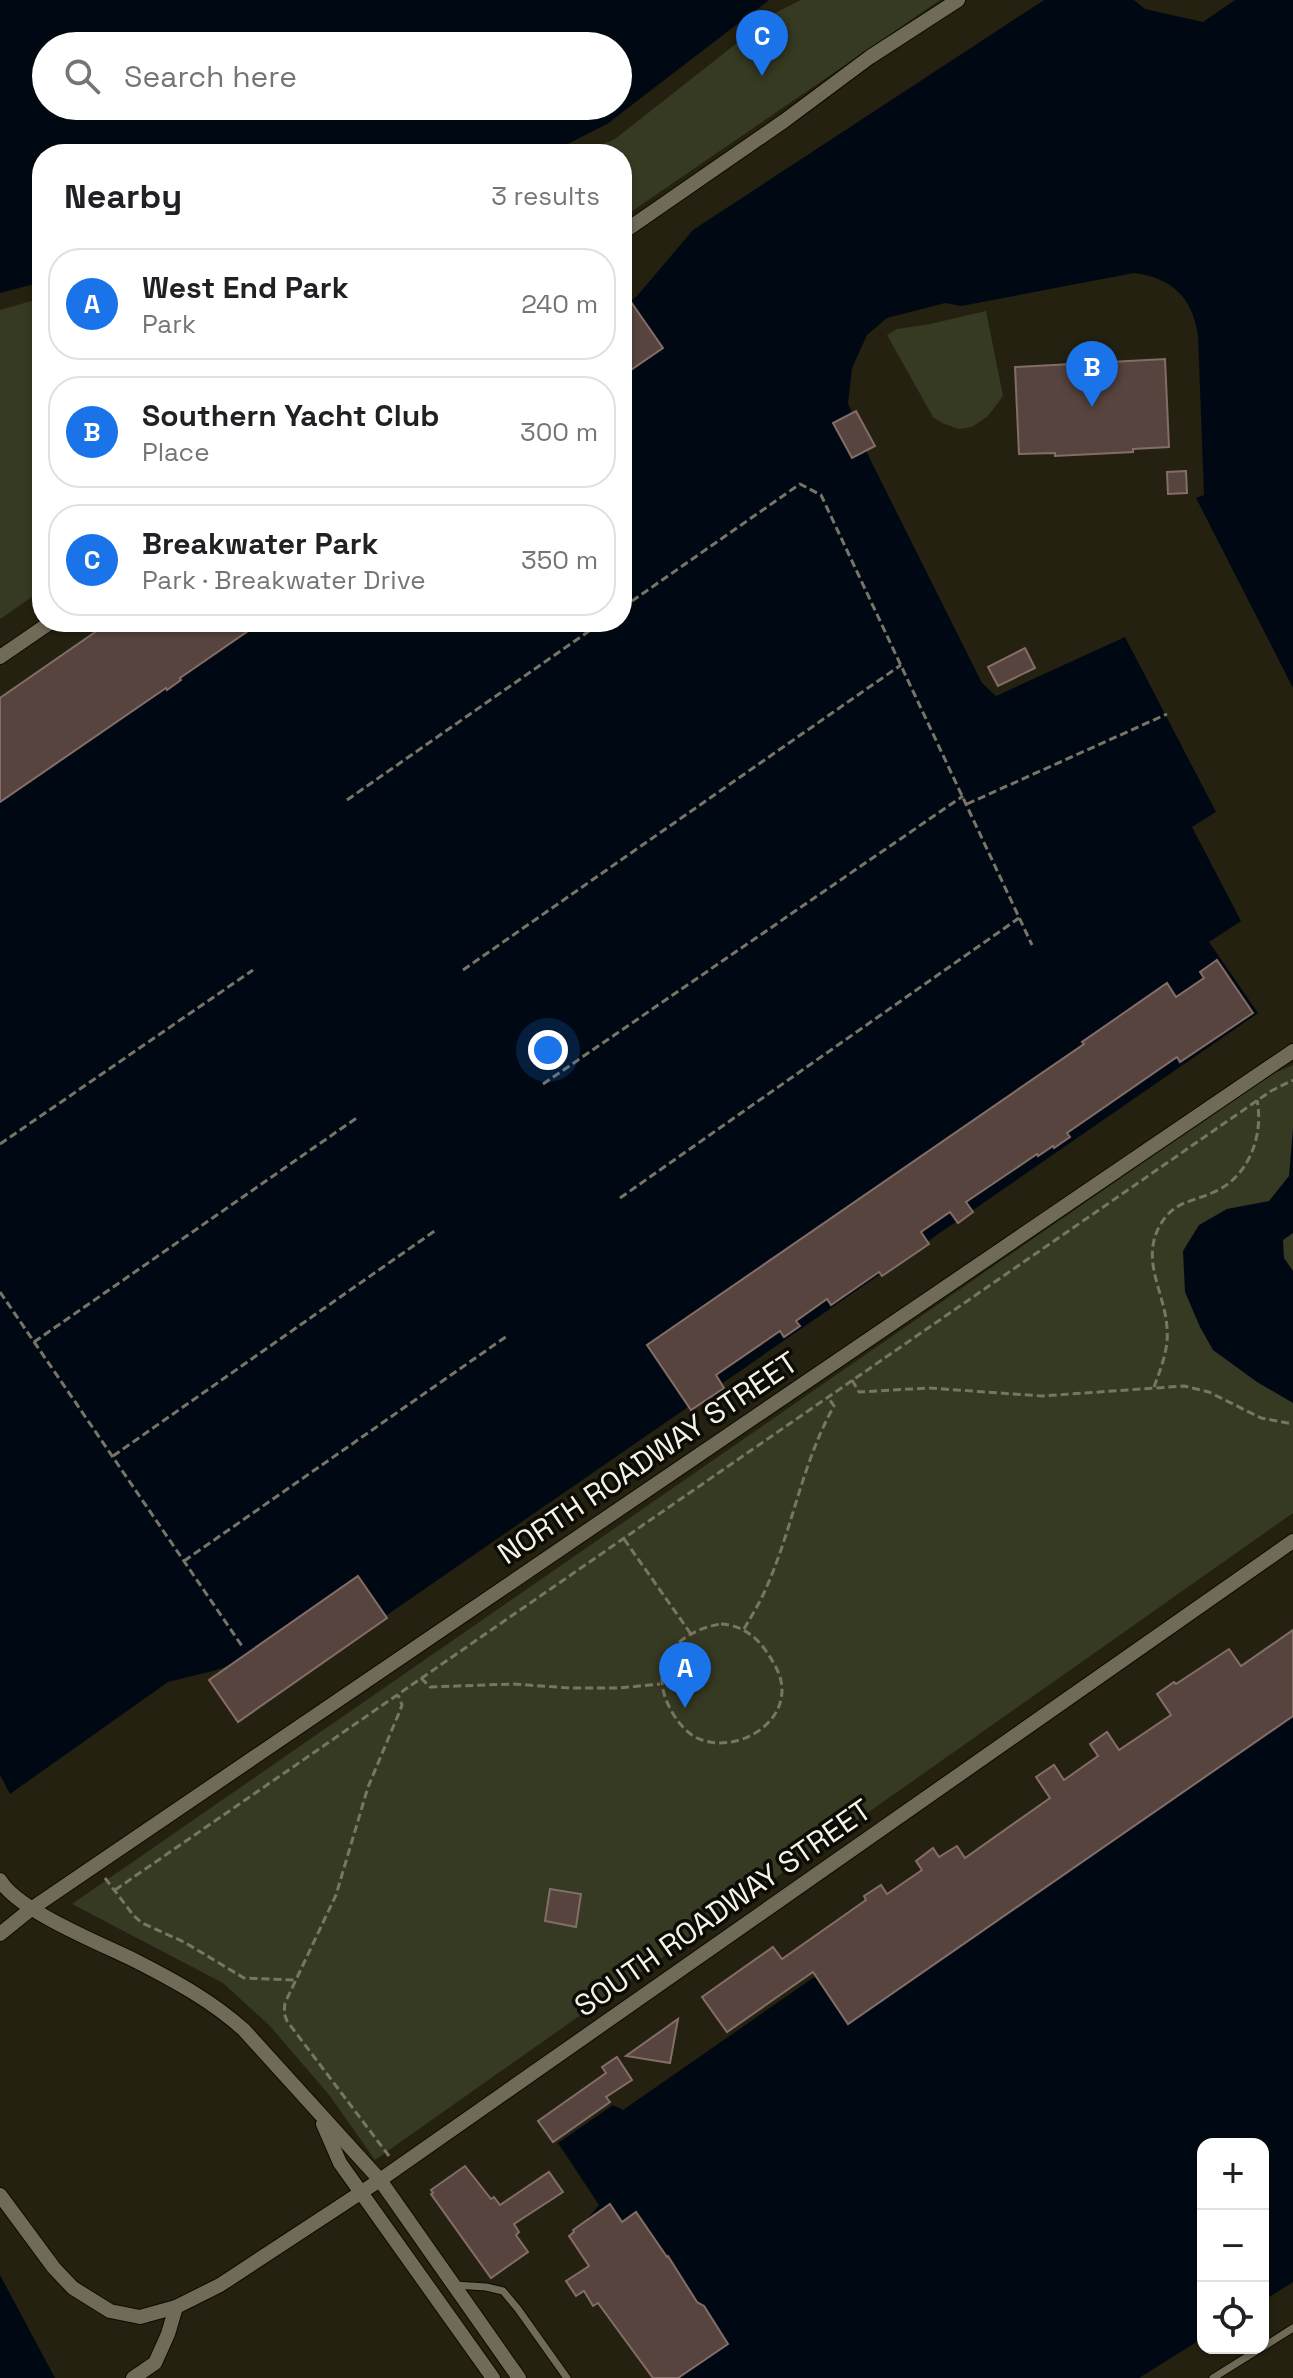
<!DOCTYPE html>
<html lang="en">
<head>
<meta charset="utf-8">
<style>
  :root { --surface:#fff; --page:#f6f6f6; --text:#202124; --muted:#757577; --line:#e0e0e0; --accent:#1a73e8 }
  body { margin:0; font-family:"Space Grotesk",sans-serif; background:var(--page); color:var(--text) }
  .controls { position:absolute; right:24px; bottom:24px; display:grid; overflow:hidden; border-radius:16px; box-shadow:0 2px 6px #0004 }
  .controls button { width:72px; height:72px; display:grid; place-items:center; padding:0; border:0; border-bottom:2px solid var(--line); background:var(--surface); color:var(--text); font:40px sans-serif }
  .you { position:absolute; left:548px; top:1050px; width:28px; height:28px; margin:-20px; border:6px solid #fff; border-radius:50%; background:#1a73e8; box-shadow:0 0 0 12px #1a73e833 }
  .badge { display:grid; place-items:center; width:52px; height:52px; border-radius:50%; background:var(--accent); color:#fff; font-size:26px; font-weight:700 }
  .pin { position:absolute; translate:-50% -66px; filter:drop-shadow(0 2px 4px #0008) }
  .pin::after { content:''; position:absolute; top:42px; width:28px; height:24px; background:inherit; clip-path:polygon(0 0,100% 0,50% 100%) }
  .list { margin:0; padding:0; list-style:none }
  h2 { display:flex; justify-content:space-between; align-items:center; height:104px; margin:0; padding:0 32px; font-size:34px }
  h2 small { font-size:26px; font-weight:400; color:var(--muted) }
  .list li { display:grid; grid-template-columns:52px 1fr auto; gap:24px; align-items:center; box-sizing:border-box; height:112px; margin:0 16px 16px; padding:0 16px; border:2px solid var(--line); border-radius:32px }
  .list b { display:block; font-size:30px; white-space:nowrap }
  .list p { margin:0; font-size:26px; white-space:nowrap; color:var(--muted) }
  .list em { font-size:26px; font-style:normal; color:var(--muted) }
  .icon { flex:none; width:44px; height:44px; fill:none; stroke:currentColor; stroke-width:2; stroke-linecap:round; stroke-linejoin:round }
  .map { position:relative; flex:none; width:1293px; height:2378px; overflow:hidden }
  .search { position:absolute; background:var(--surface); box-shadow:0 2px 6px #0004; left:32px; top:32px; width:600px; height:88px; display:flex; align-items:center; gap:20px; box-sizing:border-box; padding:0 28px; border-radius:44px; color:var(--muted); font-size:30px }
  .panel { position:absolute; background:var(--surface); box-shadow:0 2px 6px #0004; left:32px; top:144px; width:600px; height:488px; border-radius:32px }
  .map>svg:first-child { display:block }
  .green { fill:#363a22 }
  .water { fill:#000913; fill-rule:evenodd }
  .building { fill:#57443e; stroke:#836d67; stroke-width:2 }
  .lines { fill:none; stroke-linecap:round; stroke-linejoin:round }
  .service-casing { stroke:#0f0a00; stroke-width:9 }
  .minor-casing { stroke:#0f0a00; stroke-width:16 }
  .path { stroke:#787466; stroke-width:3; stroke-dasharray:8 4; stroke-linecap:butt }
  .service { stroke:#706b58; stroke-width:7 }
  .minor { stroke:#706b58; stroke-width:14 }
  .labels { text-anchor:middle; stroke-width:7; stroke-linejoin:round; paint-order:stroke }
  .street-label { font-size:30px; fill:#f5f2e7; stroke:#0d0b05 }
</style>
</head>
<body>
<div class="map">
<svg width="1293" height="2378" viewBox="0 0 1293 2378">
  <rect width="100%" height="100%" fill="#252110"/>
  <g class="green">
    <polygon points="801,0 940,0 622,218 622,154 582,154 615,139 775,13"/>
    <polygon points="42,298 42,590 0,619 0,310"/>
    <polygon points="986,311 1003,396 988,416 972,427 959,429 942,423 933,417 887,335 897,329 930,324"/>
    <polygon points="1293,1065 1293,1513 375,2160 330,2096 270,2026 223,1983 72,1904 1268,1076"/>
  </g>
  <g class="water">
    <path d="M0,0H769L607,124L548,154H42V282L0,293ZM618,46V106H46V46Z"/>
    <path d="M1044,0H1134L1145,9L1203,22L1235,0H1293V688L1196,498L1204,495L1198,335C1192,297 1172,278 1134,273L961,306L945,303L887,318L867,335L852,368L848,403L868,455L982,683L996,696L1125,637L1216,812L1192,827L1241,921L1209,942L1258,1013L387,1615L213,1671L168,1682L10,1794L0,1775V740L169,622H622V307L637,296L693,230Z"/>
    <polygon points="1293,1128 1293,1233 1283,1240 1284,1258 1293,1271 1293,1403 1257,1382 1213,1350 1200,1327 1185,1292 1183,1251 1199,1225 1227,1209 1269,1201 1289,1176"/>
    <polygon points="1293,1665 1293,2282 1263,2301 1263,2144 1203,2144 1203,2338 1139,2378 676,2378 576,2233 599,2205 558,2143 613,2105 623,2110 810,1980"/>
    <polygon points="0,2275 55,2378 0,2378"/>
  </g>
  <g class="building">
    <polygon points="622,289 663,348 622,376"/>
    <polygon points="1165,359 1169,447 1133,449 1133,452 1055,456 1055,453 1019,454 1015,367"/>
    <polygon points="856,411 875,446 852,458 833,423"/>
    <polygon points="1186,471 1187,493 1168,494 1167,472"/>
    <polygon points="97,622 261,622 180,678 181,680 167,690 166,688 0,802 0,698 101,628"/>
    <polygon points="1025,648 1035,668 998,686 988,667"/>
    <polygon points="1217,960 1253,1013 1180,1062 1177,1057 1067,1133 1070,1137 1054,1148 1053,1146 1038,1156 1037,1154 966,1202 973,1212 958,1223 950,1212 921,1232 929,1244 882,1276 879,1272 831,1305 827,1299 796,1321 800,1326 784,1337 780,1331 716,1375 724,1388 691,1410 647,1345 1084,1044 1082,1042 1167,983 1176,997 1204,978 1200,972"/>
    <polygon points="358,1576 387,1618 238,1722 209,1680"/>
    <polygon points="1293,1630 1293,1716 848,2024 813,1972 727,2032 702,1997 773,1947 782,1959 866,1900 864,1896 881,1885 887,1894 922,1870 916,1861 933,1848 939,1857 957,1846 965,1858 1050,1798 1036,1777 1054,1765 1064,1780 1098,1756 1090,1744 1107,1732 1119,1750 1171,1715 1157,1694 1174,1682 1176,1684 1229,1649 1241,1666"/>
    <polygon points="550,1889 581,1894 576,1927 545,1921"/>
    <polygon points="678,2019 670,2063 626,2056"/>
    <polygon points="617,2057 632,2080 606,2097 610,2102 553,2142 538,2121 606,2073 602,2067"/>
    <polygon points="465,2166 491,2199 494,2197 500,2205 549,2172 563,2192 514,2224 519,2232 516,2235 528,2252 491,2278 431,2194 433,2193 431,2190"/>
    <polygon points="610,2204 622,2222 636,2212 667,2257 668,2256 697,2302 704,2306 728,2344 678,2378 653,2378 598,2303 593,2306 584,2291 576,2296 566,2281 589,2266 569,2236 574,2232 573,2230"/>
  </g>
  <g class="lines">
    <g class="service-casing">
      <g id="service">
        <polyline points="455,2285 486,2287 503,2291 518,2309 567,2378"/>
        <polyline points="1263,2347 1293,2328"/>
        <polyline points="1213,2378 1261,2348"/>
      </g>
    </g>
    <g class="minor-casing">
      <g id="minor">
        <polyline points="622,233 784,121 870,57 958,0"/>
        <polyline points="0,657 51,622"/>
        <path d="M0,1880C18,1911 102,1944 136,1961C175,1981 212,2001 244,2030L380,2180L519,2378"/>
        <polyline points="0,1934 31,1909 1293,1051"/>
        <polyline points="323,2124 340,2163 493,2378"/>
        <polyline points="0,2195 54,2268 73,2288 110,2311 140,2317 176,2307 220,2285 380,2180 1293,1541"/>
        <polyline points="133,2378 155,2363 168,2334 176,2307"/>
      </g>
    </g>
    <g class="path">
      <polyline points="622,608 800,484 821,495 1032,945"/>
      <polyline points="347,800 602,622"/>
      <polyline points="967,804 1167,714"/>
      <polyline points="463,970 901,665"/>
      <polyline points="543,1084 963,796"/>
      <polyline points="0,1144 253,970"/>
      <polyline points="620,1198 1019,918"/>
      <polyline points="0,1292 242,1646"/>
      <polyline points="34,1342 358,1117"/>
      <polyline points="852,1380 859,1392 929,1388 1042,1396 1184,1386 1209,1392 1261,1418 1293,1424"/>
      <path d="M1154,1387C1161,1368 1169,1348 1167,1328C1165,1293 1141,1262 1159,1227C1173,1201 1190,1203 1214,1192C1249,1177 1264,1135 1257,1100"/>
      <polyline points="113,1456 436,1230"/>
      <polyline points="624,1539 691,1634"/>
      <polyline points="184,1561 507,1336"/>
      <path d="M721,1624C740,1625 755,1635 766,1651C774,1663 782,1675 782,1690C782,1730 729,1755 695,1737C685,1731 676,1720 671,1710C646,1666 676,1631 721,1624Z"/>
      <path d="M744,1629C752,1615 761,1601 767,1586C793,1527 802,1463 834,1406L828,1397"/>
      <polyline points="421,1678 430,1687 513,1684 570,1688 619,1688 660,1684"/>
      <polyline points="105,1878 134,1916 142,1923 184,1942 244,1978 294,1980"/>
      <polyline points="115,1890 1271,1091 1293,1080"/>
      <polyline points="389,2156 287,2021 284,2013 285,2003 336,1895 368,1787 399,1713 402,1705 398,1695"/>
    </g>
    <use href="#service" class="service"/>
    <use href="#minor" class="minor"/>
  </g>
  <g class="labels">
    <g class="street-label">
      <text transform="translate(648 1458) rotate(-34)" y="10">NORTH ROADWAY STREET</text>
      <text transform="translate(723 1908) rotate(-35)" y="10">SOUTH ROADWAY STREET</text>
    </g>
  </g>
</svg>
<div class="controls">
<button>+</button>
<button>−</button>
<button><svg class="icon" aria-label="locate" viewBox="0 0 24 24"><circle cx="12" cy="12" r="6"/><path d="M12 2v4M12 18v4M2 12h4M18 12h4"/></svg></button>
</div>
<div class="you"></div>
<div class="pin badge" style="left:685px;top:1708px">A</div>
<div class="pin badge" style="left:1092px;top:407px">B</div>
<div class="pin badge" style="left:762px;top:76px">C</div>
<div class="search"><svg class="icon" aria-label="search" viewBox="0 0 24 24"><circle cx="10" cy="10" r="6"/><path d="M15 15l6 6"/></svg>Search here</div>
<section class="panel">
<h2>Nearby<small>3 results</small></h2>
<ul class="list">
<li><span class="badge">A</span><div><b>West End Park</b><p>Park</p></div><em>240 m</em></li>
<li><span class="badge">B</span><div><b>Southern Yacht Club</b><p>Place</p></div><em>300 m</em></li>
<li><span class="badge">C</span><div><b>Breakwater Park</b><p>Park · Breakwater Drive</p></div><em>350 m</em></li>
</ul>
</section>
</div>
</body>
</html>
